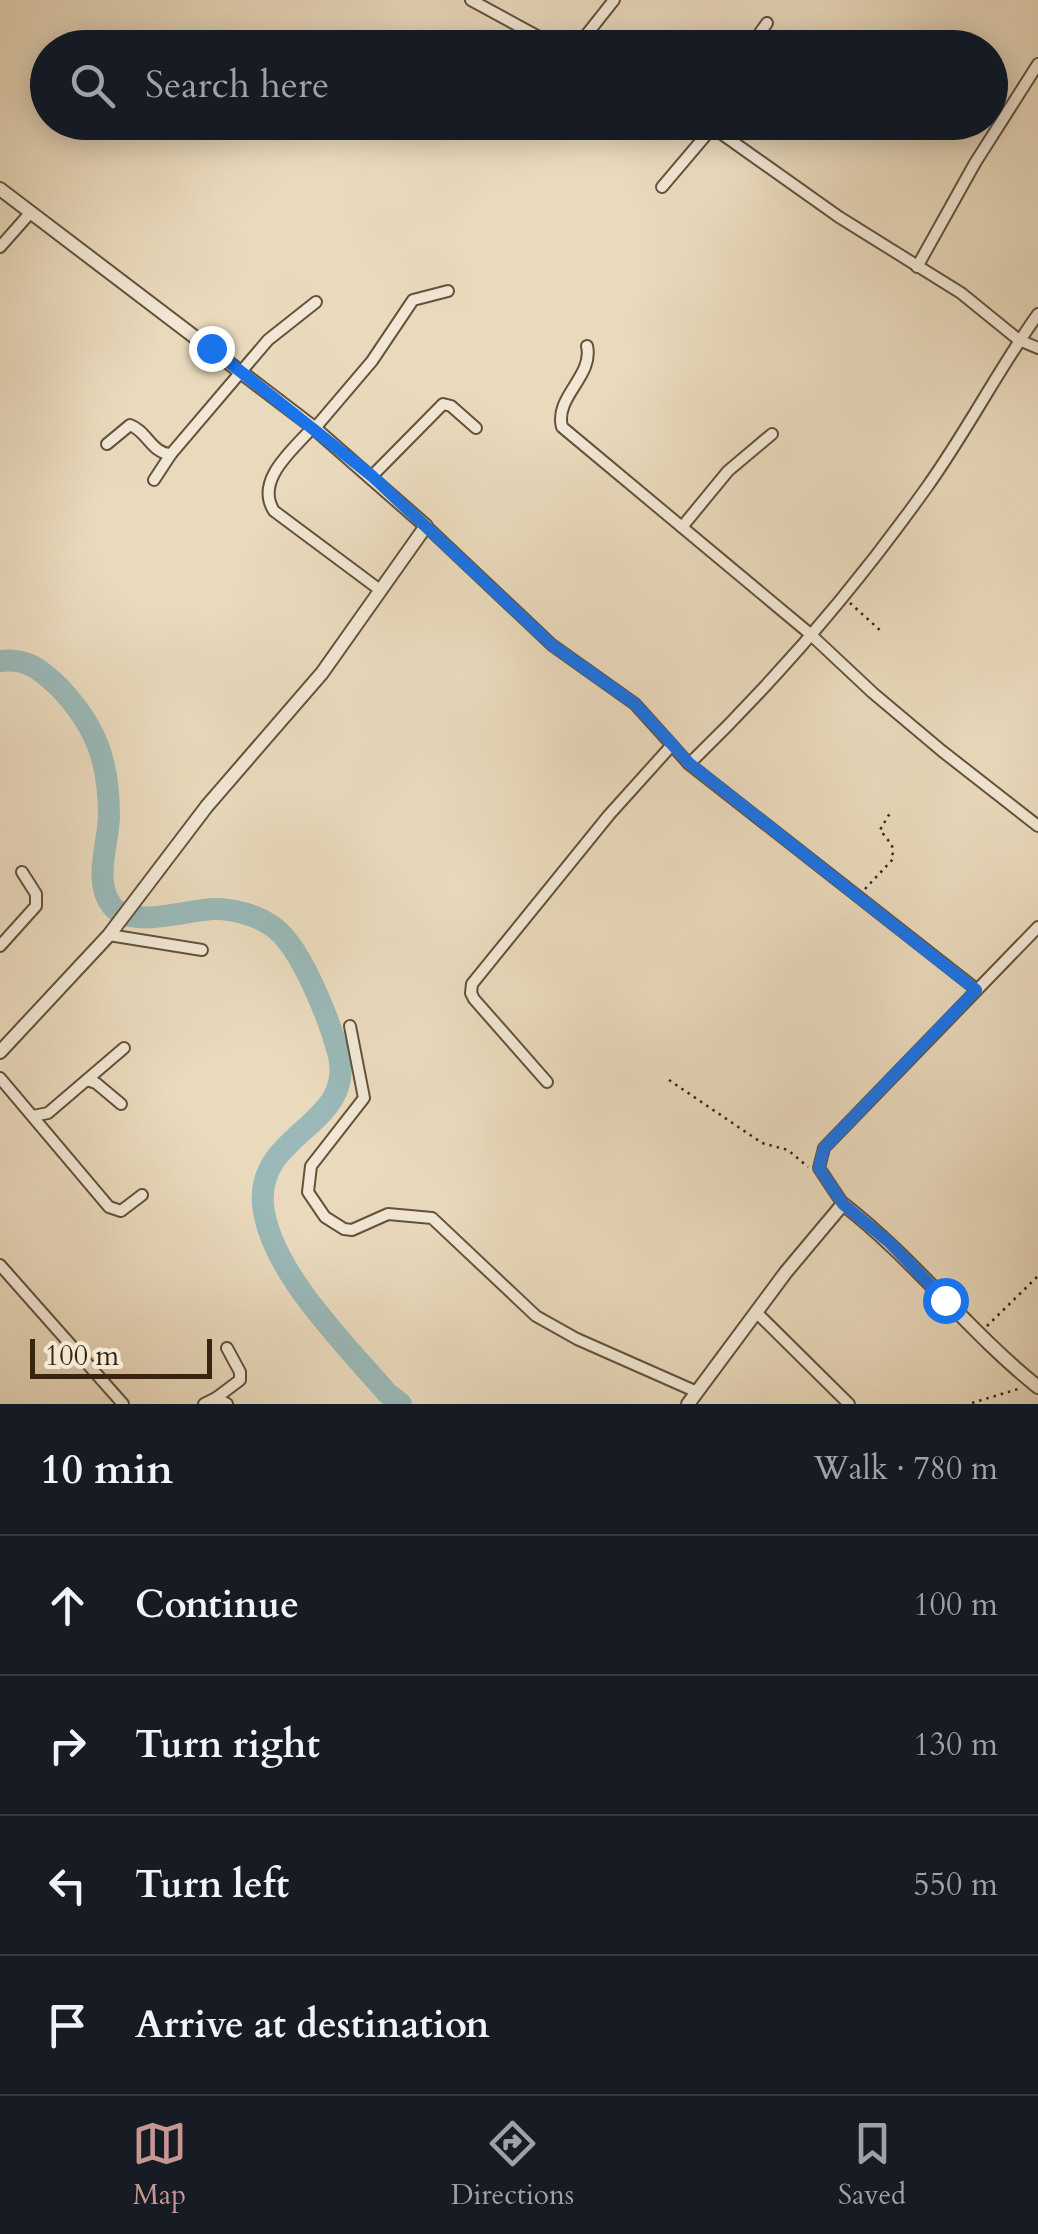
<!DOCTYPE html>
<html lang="en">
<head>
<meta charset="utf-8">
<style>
  :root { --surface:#171b24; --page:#242831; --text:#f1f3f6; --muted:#9ea1a6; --line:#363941; --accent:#c59692 }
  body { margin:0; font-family:Cardo,serif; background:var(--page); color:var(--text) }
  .scale { position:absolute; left:30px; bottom:25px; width:182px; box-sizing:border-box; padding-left:10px; border:5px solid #372510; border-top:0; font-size:28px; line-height:35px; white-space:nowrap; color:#372510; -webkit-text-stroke:8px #f1e7d4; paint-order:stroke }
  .stop { position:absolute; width:30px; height:30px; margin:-22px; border:8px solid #1a73e8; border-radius:50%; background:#fff }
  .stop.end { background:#1a73e8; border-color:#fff; box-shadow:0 2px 10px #0008 }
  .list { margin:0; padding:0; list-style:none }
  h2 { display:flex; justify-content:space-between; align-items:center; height:130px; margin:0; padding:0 40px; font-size:42px }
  h2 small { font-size:32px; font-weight:400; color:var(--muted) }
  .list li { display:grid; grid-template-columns:65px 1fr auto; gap:30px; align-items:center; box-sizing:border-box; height:140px; padding:0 40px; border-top:2px solid var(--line) }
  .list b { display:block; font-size:38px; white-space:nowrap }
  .list em { font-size:32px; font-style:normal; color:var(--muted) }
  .icon { flex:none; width:55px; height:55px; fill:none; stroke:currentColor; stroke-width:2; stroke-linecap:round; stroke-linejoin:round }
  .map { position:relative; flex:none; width:1038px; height:1404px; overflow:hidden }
  .search { position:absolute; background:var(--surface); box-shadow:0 5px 25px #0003; left:30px; right:30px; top:30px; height:110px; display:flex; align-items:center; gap:25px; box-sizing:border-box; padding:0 35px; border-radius:55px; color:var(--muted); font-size:38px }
  .sheet { height:690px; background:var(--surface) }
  nav { display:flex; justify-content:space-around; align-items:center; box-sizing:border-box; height:140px; border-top:2px solid var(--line); background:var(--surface); font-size:28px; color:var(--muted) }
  nav a { display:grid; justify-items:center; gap:5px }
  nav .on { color:var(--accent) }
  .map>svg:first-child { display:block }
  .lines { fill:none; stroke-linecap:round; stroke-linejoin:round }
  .river { stroke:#9ab9b8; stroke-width:22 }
  .minor-casing { stroke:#64523b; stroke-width:14 }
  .tertiary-casing { stroke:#64523b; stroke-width:16 }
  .path { stroke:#372510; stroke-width:2.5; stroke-dasharray:2.5 5; stroke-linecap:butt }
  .minor { stroke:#f1e7d4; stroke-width:10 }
  .tertiary { stroke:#f1e7d4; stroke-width:12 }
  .route { stroke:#1a73e8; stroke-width:12 }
</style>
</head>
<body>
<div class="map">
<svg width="1038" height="1404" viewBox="0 0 1038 1404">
  <rect width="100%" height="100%" fill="#eadabd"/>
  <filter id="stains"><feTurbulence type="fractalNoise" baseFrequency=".002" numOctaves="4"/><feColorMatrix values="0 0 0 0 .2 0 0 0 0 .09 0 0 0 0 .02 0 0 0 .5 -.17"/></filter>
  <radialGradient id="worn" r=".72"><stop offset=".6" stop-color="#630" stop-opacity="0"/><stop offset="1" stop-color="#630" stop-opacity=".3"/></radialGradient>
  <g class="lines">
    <path class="river" d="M0,661C27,658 40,669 59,687C97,727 109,762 109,817C108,845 93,882 112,906C131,930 188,909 215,909C234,909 256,915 272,926C300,944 329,1019 338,1052C358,1126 256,1131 263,1205C270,1271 345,1344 387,1393L401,1404"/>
    <g class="minor-casing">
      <g id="minor">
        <polyline points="471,0 559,48"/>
        <polyline points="576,48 614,0"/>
        <polyline points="749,48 767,23"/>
        <polyline points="705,122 839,217 961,293 1019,340 1038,348"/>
        <polyline points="662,187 712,128"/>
        <polyline points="0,247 31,212"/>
        <polyline points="917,267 975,163 1038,64"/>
        <path d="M587,346C594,376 554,397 562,427L809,633L873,693L942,751L1038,826"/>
        <path d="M313,427C294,449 254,480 274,511L380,590"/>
        <polyline points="315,428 372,361 413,300 448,291"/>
        <path d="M107,444L130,425C147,431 152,454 171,454"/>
        <polyline points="372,476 443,404 451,406 476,428"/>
        <polyline points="154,480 171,454 268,340 316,302"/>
        <polyline points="426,526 552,645 635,704 689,764 976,989"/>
        <polyline points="682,527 728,471 772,434"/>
        <path d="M689,764C775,681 858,584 927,487C967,431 998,370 1038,314"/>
        <polyline points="109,935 202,950"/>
        <polyline points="0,946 36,906 36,894 22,872"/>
        <polyline points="350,1026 364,1098 311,1166 308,1192 325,1217 344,1229 352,1230 388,1214 432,1218 536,1316 577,1339 697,1392"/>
        <polyline points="0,1078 109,1207 121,1211 142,1195"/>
        <polyline points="87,1080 96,1083 121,1104"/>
        <polyline points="547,1082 474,999 471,993 472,984 609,815 672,745"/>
        <polyline points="33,1116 48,1113 124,1048"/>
        <polyline points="843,1204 819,1168 824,1148 1038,927"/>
        <polyline points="0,1265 123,1404"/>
        <polyline points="756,1312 849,1404"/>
        <polyline points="216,1398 240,1380 240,1372 227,1348"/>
        <polyline points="204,1404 216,1398 227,1404"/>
      </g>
    </g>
    <g class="tertiary-casing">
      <g id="tertiary">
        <polyline points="0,189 313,427 426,526 322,673 207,806 109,935 0,1052"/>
        <path d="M688,1404L786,1272L843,1204C914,1259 968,1331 1038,1387"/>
      </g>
    </g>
    <g class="path">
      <polyline points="850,603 882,632"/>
      <polyline points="865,889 893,859 892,845 880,830 890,813"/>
      <polyline points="669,1080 762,1143 788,1150 808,1167"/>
      <polyline points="987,1326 1038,1276"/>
      <polyline points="972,1403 1018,1389"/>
    </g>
    <use href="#minor" class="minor"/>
    <use href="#tertiary" class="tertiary"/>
  </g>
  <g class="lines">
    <polyline class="route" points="211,348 372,476 552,645 635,704 690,764 976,990 824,1148 819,1168 843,1204 890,1243 945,1300"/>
  </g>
  <rect width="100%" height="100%" filter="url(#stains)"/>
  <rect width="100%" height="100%" fill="url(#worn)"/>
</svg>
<div class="scale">100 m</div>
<div class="stop" style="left:945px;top:1300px"></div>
<div class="stop end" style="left:211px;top:348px"></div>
<div class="search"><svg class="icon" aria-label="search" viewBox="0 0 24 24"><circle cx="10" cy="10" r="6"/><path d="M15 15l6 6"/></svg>Search here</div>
</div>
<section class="sheet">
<h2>10 min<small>Walk · 780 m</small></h2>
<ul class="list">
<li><svg class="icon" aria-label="ahead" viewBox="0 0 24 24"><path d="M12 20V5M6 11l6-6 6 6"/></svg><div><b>Continue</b></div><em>100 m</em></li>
<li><svg class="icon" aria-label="right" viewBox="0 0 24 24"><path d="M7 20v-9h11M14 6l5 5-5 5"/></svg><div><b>Turn right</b></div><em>130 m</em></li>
<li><svg class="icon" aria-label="left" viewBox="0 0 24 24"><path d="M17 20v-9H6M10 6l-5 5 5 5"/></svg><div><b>Turn left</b></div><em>550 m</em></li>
<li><svg class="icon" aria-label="arrive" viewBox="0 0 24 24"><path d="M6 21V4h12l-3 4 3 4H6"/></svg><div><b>Arrive at destination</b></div></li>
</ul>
</section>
<nav>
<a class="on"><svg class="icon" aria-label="map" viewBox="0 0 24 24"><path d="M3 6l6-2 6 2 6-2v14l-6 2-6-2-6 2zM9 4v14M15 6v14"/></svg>Map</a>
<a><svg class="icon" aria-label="directions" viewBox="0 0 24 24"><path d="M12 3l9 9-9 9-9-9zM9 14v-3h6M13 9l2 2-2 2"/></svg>Directions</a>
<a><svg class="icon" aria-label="saved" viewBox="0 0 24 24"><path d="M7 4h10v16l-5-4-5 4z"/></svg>Saved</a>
</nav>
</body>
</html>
